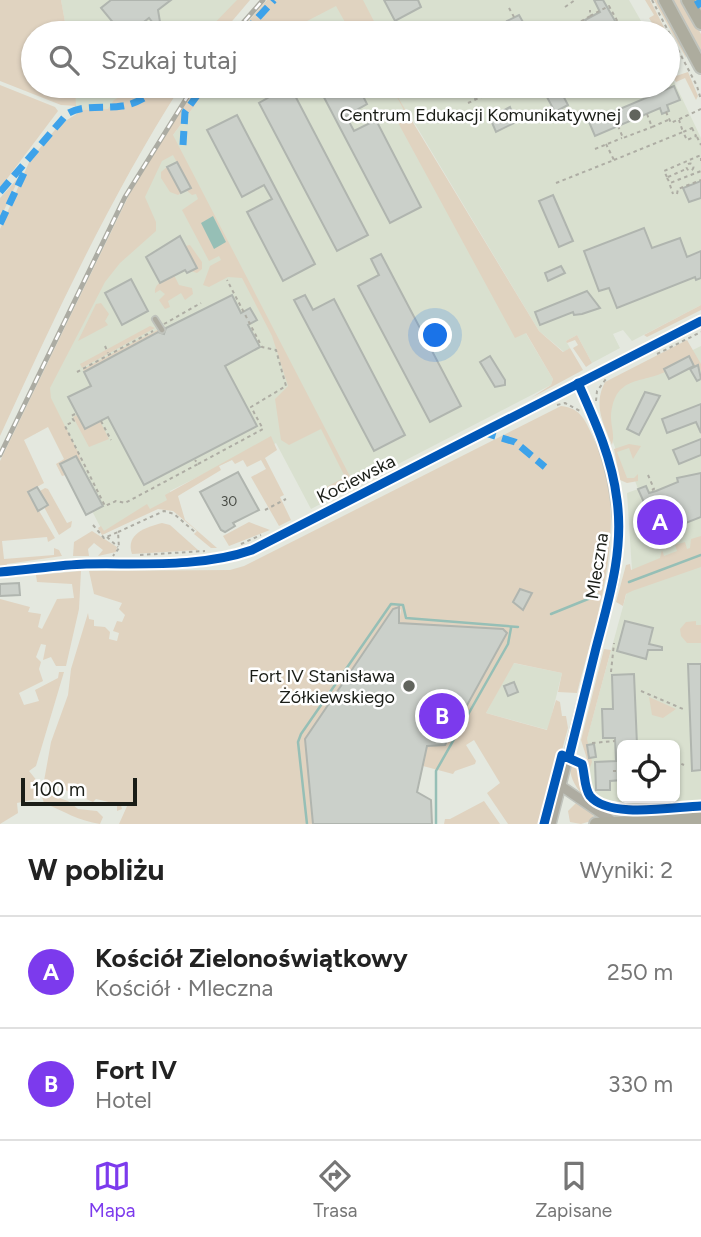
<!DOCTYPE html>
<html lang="pl">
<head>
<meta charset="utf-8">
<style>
  :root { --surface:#fff; --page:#f2f2f2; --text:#222; --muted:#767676; --line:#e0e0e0; --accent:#7c3aed }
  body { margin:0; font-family:Figtree,sans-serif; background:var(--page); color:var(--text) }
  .controls { position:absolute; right:21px; bottom:21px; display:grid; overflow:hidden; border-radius:10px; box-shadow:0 2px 5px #0004 }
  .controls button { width:63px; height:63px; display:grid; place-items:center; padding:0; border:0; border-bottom:2px solid var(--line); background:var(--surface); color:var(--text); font:35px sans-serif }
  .scale { position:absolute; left:21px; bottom:18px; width:116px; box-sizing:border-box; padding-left:7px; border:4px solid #1a1d17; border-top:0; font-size:19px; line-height:24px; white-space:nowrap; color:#1a1d17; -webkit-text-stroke:5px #fff; paint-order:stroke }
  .you { position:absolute; left:436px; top:336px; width:24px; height:24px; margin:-18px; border:5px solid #fff; border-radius:50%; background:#1a73e8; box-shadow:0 0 0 10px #1a73e833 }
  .badge { display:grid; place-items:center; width:46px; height:46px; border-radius:50%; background:var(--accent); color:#fff; font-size:23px; font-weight:700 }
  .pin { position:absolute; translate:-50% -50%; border:4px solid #fff; box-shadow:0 2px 7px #0006 }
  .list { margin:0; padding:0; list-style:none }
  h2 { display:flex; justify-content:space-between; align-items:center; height:91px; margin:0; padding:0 28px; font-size:30px }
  h2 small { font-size:23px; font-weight:400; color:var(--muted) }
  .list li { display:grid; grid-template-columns:46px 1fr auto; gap:21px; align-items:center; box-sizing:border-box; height:112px; padding:0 28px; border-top:2px solid var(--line) }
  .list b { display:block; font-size:26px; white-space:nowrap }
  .list p { margin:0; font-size:23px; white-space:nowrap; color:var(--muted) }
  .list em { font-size:23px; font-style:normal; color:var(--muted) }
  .icon { flex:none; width:38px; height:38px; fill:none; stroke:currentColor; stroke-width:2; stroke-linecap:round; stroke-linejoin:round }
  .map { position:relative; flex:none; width:701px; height:824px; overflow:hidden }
  .search { position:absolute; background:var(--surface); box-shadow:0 2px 5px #0004; left:21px; right:21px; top:21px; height:77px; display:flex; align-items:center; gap:18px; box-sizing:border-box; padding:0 24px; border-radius:38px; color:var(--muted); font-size:26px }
  .sheet { height:315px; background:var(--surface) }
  nav { display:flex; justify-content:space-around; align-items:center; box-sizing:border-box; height:98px; border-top:2px solid var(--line); background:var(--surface); font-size:19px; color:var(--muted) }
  nav a { display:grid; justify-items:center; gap:4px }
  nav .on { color:var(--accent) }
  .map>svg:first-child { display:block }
  .built { fill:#d9e0cf; fill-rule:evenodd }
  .green { fill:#e0d3c0 }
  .water { fill:#96bfb6 }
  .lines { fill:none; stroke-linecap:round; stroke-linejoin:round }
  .stream { stroke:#96bfb6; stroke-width:2.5 }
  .building { fill:#cbd0ca; stroke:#b0b5af; stroke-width:2 }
  .lane-casing { stroke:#c0c3bc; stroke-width:8 }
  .street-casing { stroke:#c0c3bc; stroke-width:12 }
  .secondary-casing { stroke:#c0c3bc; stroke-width:16 }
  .path { stroke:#aeada4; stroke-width:2; stroke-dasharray:3.5 3.5; stroke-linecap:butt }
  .lane { stroke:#aeaca1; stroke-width:4.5 }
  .street { stroke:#aeaca1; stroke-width:9 }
  .secondary { stroke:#adac9e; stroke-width:12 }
  .rail-casing { stroke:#acaca3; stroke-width:5 }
  .rail { stroke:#fff; stroke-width:2.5; stroke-dasharray:8; stroke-linecap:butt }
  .quiet { stroke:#3da2ea; stroke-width:7; stroke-dasharray:14 7; stroke-linecap:butt }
  .cycleway-casing { stroke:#fff; stroke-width:13 }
  .cycleway { stroke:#0057b8; stroke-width:9 }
  .poi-dot { fill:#61645d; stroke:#fff; stroke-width:2.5 }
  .labels { text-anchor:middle; stroke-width:5; stroke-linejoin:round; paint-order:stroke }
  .number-label { font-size:14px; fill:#494c46 }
  .poi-label { font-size:18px; fill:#1a1d17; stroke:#fff; text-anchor:end }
  .street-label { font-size:18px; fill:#1a1d17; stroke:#fff }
</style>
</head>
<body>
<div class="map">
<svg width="701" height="824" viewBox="0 0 701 824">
  <rect width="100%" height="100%" fill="#e4e8df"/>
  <g class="built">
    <polygon points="61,0 244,0 218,33 67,33"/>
    <polygon points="279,0 629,0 648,33 250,33"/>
    <polygon points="668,69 701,138 701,305 632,341 623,330 613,334 620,348 592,363 577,335 566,341 570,348 564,352 539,331 406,109 397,116 553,379 551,385 311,509 276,443 260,452 257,447 170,491 173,498 104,534 92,511 103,506 77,457 39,400 173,135 209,86 668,86"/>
    <polygon points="73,86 178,86 165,101 76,116"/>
    <polygon points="701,346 701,548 632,570 627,493 638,489 634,478 626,478 605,420 613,389"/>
    <path d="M701,560V801L610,805L592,792L585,746L628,588ZM622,745H675V798H622Z"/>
    <polygon points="513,663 562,673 548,730 486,713"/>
  </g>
  <g class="green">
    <polygon points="0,0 61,0 67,33 33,33 33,86 75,86 76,106 61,105 0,81"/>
    <polygon points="237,0 250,0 222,33 205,33"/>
    <polygon points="267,0 363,0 380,33 351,33 336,6 284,33 264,33 257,23 250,33 238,33"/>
    <polygon points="645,0 650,0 667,33 658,33 649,18 654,15"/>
    <polygon points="654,0 659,0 685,49 686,58"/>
    <polygon points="669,0 682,0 701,34 701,58"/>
    <polygon points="688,72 698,96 696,100 685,78 676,82 673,77"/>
    <polygon points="0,85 55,107 58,111 0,188"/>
    <path d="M140,86H181C110,197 55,316 0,436V229L30,160L59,125L83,110L108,109L114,100Z"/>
    <polygon points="197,86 209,86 173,135 355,486 322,504 318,502 319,491 345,477 321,429 289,445 281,440 275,399 288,386 272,336 242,278 228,277 209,287 203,285 210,266 221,260 219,256 209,261 182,210 198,199 196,194 192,195 186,190 190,187 173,155 162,161 145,197 156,222 156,231 120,263 105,282 50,388 51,398 79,454 81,464 76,456 61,464 66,475 62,476 56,464 64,459 48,427 24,440 44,483 28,492 55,538 48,542 47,537 2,541 4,559 54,555 54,548 59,550 62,556 7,564 6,568 0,568 0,461 128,197 164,134"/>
    <polygon points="391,86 539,331 563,352 570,348 583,370 531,398 551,385 553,379 526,333 515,338 396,119 406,114"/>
    <polygon points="167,167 181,193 178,195 170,192 161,178 161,172"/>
    <polygon points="20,176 0,219 0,198"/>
    <polygon points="190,245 202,262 202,269 197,273 191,271 197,267 185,246"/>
    <path d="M174,275L179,285L192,288L193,294L185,300L181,293L168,301L170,307L165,309L159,300L165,294L160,290L155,293C154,282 166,280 174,275Z"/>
    <polygon points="101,303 109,314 105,321 108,325 78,341 96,304"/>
    <polygon points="701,305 701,310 647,337 644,335"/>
    <polygon points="150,326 155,328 82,368 80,364"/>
    <polygon points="159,329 160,331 84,372 83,369"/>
    <polygon points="577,335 592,363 586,367 573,348 578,345 575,340 567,343 566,341"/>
    <path d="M687,340L701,364V371L698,365L694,367L688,356L664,369L665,372C639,384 614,376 611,417C611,427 615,435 612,445C603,422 593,405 605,382Z"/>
    <path d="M561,406C581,408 585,420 593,437C632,519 598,612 577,693L558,692L562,673L514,663L486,713L547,730L556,700L560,702L562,716H566L568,728L542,824H508L487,793L500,783L474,740L466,745L476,761L475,764L455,771L453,774L423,766L427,746L445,745L506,631L399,623L401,610L397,606L305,739L313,824H119L128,804L120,802L122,809L117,811V804L96,799L93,802L44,781L51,742L68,695L71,669L88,613L89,619L94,620V626L105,627L110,632L109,639L117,641L119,633L113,631L117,621L122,622L125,615L119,609L122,603L94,594L89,571L230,570L244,566Z"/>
    <polygon points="77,415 85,429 100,421 109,439 89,447 73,417"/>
    <polygon points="271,436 277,450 265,458 284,495 280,497 291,520 279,526 251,477 266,469 261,460 247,467 243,460 235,464 232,460 219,466 221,470 178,496 185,520 217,548 211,548 194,534 197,531 173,511 158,509 102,535 98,528 101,526 104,531 147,504 150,509 167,500 165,495"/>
    <polygon points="629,444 641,446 633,459 629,448 617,452 627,478 634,478 638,474 638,481 627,483 620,480 614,449"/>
    <polygon points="45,488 48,489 67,523 72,521 71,527 59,535 44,507 47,505 40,491"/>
    <polygon points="249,522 270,530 229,546 223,536"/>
    <path d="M162,523L170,525L198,550L132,554C125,534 146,527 162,523Z"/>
    <polygon points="92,531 117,547 116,552 98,556 103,550 94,543 88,549 89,556 73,556 74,542"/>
    <polygon points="701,536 701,567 632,591 626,594 623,606 616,602 626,565 630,564 631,570 660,558 662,550 664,556 677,551 675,545 685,542 687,549 690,548 691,539"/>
    <polygon points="81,571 79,609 66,666 56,666 51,657 43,660 46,645 41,644 36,657 41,662 39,669 43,681 19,693 24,705 39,701 35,690 58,678 59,672 64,672 36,766 29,771 38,782 37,799 17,803 18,813 0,824 0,599 30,607 28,612 41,614 38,627 42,629 57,599 74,598 72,584 37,582 36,575"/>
    <polygon points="696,621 696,625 701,625 701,643 687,643 681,636 680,629 686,622"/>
    <polygon points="604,649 611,650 587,739 592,762 589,770 592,792 610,805 701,801 701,804 609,807 591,794 585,766 577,756 587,759 581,740"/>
    <polygon points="649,697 676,709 663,718 652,715"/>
    <path d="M571,761L581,768C584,792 592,804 616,812L701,808V814L619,817C597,813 564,785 571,761Z"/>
    <path d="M48,794L68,801L78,809L97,811L103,817L100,824C79,821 63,811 44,803L42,797Z"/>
    <polygon points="484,801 500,824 444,824 445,819 450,819"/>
    <polygon points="576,803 590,811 594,817 591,821 581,824 570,822 568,811"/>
  </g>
  <polygon class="water" points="213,216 226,242 214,249 201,223"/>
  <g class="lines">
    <g class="stream">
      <polyline points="629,582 701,555"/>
      <polyline points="551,614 598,595"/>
      <polyline points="307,824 298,742 301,734 391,604 403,605 406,618 518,627"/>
      <polyline points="436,824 436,771 508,644 511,628"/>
    </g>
  </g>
  <g class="building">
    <polygon points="111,0 171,0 158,10 160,22 153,23 149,18 130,33 107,33 116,26 101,8"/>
    <polygon points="384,0 418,0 421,7 395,21"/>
    <polygon points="594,0 603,0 622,33 593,33 585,20 600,12"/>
    <polygon points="519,15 529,33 513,33 507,21"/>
    <polygon points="277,86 290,86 368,235 337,251 259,103 280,91"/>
    <polygon points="318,86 358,86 367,104 346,116 354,131 376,120 421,207 390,223"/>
    <polygon points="453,86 486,86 489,92 475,98 472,90 458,96"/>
    <polygon points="541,86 558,86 568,105 555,112"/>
    <polygon points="674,86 680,100 667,105 669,111 662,114 660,108 595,136 589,122"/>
    <polygon points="510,107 516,122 496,132 490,118"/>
    <polygon points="237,115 315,264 283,281 247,212 272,199 264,185 242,197 207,130"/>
    <polygon points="177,162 191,188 181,193 167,167"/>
    <polygon points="701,181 701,198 689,202 683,188"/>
    <polygon points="553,195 573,241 559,247 539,201"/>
    <polygon points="644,228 652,248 680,238 687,257 701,251 701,278 696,280 695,277 617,308 609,288 599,291 584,251"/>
    <polygon points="180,236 197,268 187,273 185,270 160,283 146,257"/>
    <polygon points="381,254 461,406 430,422 358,286 379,275 371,259"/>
    <polygon points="561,266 565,273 548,281 545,273"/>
    <polygon points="131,279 148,311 122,325 105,293"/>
    <polygon points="587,291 600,308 582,314 574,315 573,312 540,325 535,312"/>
    <polygon points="232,295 241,313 250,308 257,320 248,325 260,347 225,366 257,426 144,485 108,417 85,429 68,397 91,386 84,372 158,332 164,334 166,328"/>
    <polygon points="305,295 313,310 334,299 405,435 374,451 294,300"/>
    <polygon points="490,356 505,380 505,385 495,387 480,362"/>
    <polygon points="689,356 694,366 669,379 664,369"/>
    <polygon points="698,365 701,379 697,381 690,369"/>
    <polygon points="645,392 660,396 639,435 627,429"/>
    <polygon points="701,404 701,433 696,422 667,433 662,419"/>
    <polygon points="701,439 701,455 679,464 673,450"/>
    <polygon points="76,456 103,506 86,515 60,464"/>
    <polygon points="238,472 259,510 233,523 235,526 225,532 221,530 200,492"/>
    <polygon points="701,473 701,517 658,534 638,489 646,486 649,493 656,491 678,482 677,478"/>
    <polygon points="37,487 48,505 38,511 28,492"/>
    <polygon points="19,583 20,595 0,596 0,584"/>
    <polygon points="520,589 532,593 523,610 513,602"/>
    <polygon points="399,607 399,623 503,629 507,633 445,745 427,746 417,792 431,800 432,824 313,824 305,739 393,609"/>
    <polygon points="625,621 653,628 649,644 662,647 662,650 648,650 646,659 617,651"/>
    <polygon points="688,664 701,664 701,770 692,771"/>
    <polygon points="634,674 637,745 622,745 622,780 610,781 610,790 596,790 595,762 616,761 615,738 603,738 602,709 613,709 612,675"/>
    <polygon points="514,682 518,692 508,696 504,686"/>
    <polygon points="594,744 596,757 589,758 587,745"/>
  </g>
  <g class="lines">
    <g class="lane-casing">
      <polyline id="lane" points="155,319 162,330"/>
    </g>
    <g class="street-casing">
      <g id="street">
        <path d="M0,572C29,570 57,565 86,564C140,563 200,568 252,550L701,321"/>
        <polyline points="561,786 612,821"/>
        <path d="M551,824L613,582C628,510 608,448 578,383"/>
      </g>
    </g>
    <g class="secondary-casing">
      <g id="secondary">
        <polyline points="665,0 701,67"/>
        <polyline points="688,0 701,23"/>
        <polyline points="596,824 701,818"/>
      </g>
    </g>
    <g class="path">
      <polyline points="652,0 697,86 701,100"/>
      <polyline points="565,7 575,0"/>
      <polyline points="509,8 514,17"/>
      <polyline points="590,16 609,6 624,33"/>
      <polyline points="575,25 590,16 590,10"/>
      <polyline points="505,33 511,30"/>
      <polyline points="468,103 499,89"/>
      <polyline points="666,112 671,123 701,109"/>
      <polyline points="647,114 652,127 668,120"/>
      <polyline points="618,126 623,138 652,127"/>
      <polygon points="692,128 696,136 687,140 683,132"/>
      <polyline points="697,137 701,145"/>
      <polyline points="595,149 622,138"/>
      <polyline points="701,158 701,161"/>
      <polyline points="614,160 683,132 679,120"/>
      <circle cx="690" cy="167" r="3.5"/>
      <polyline points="667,177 664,171 701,155"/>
      <polyline points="668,177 686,169"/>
      <polyline points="667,178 670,183 701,171"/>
      <polyline points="556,183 614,160 606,144"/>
      <polyline points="670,185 673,194"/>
      <polyline points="677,194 678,189 701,180"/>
      <polyline points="164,324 201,303"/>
      <polyline points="105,346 108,353"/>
      <polyline points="657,354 701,332"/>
      <polyline points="77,372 153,331"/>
      <polyline points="596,401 597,391 606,379"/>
      <polyline points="557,405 565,403 580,411"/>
      <polyline points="75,414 71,416 74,421 65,426 105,506 116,501 125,503 198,464 195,460"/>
      <polyline points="101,421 111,440"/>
      <polyline points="198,464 263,429 251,407 286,386 276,350 262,347 227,280"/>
      <polyline points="648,475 654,489 650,491"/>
      <polyline points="265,510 286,499"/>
      <polyline points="640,524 653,519"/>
      <polyline points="93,525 104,538 118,532 119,548 113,556"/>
      <polyline points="118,532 164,511 174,514 195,532"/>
      <polyline points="107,537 118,547"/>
      <polyline points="241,544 261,535"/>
      <polyline points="140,555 205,551"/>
      <polyline points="611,672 614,643"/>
      <polyline points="641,691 683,709"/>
      <polyline points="592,743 615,741"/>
      <polyline points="675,761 684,765"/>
      <polyline points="613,771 616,771"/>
    </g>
    <use href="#lane" class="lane"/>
    <use href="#street" class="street"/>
    <use href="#secondary" class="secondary"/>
    <g class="rail-casing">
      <g id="rail">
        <polyline points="234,33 263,0"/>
        <polyline points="0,455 125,197 194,86"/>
      </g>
    </g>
    <use href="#rail" class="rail"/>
    <g class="quiet">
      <polyline points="697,0 701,7"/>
      <polyline points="244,33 274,0"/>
      <polyline points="183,145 185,112 204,86"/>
      <path d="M0,192L67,114C83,104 104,109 122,106C137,104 150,95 161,86"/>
      <polyline points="0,224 25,171"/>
      <polyline points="482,432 515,442 545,467"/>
    </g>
    <g class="cycleway-casing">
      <g id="cycleway">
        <path d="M0,572C29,570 57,565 86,564C140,563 200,568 252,550L701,321"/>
        <path d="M569,757C578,721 587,684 596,648C609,598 624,551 617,500C612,458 595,421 578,383"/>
        <path d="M544,824L562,755L582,764C585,774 584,788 590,796C609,819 672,807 701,806"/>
      </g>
    </g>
    <use href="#cycleway" class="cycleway"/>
  </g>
  <g class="poi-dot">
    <circle cx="635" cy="115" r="7"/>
    <circle cx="409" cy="686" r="7"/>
  </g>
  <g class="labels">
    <g class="number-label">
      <text x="229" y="506">30</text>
    </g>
    <g class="poi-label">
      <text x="621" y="121">Centrum Edukacji Komunikatywnej</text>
      <text x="395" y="682">Fort IV Stanisława<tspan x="395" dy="21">Żółkiewskiego</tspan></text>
    </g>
    <g class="street-label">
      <text transform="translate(356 479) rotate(-27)" y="6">Kociewska</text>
      <text transform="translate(597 566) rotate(-81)" y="6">Mleczna</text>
    </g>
  </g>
</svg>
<div class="controls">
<button><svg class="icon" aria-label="locate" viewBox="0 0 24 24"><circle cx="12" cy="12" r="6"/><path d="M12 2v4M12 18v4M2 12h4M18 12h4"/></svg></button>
</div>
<div class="scale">100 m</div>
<div class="you"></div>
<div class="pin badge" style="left:660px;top:522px">A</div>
<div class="pin badge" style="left:442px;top:716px">B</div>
<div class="search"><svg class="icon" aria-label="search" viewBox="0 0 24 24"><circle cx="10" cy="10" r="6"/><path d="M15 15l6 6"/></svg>Szukaj tutaj</div>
</div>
<section class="sheet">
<h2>W pobliżu<small>Wyniki: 2</small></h2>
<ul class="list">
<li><span class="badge">A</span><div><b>Kościół Zielonoświątkowy</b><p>Kościół · Mleczna</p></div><em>250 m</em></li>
<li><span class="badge">B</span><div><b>Fort IV</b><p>Hotel</p></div><em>330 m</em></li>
</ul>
</section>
<nav>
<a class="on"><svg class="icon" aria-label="map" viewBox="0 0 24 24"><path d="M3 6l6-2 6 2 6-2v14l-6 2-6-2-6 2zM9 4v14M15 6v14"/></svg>Mapa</a>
<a><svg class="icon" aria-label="directions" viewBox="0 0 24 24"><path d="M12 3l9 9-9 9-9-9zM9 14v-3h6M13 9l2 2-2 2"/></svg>Trasa</a>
<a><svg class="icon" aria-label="saved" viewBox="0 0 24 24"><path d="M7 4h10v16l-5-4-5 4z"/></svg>Zapisane</a>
</nav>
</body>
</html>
